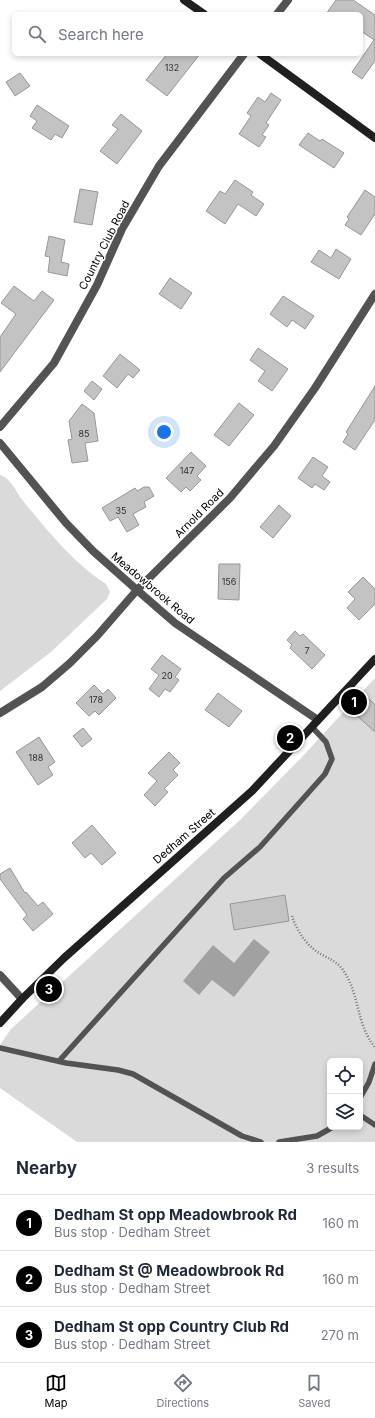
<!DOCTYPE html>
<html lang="en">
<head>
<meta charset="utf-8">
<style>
  :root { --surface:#fff; --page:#f6f6f7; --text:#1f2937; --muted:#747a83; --line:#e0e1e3; --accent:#000 }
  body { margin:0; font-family:Inter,sans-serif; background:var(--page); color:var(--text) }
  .controls { position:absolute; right:12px; bottom:12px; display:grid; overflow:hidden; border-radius:6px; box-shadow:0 2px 6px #0003 }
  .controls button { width:36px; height:36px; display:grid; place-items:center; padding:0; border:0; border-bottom:1px solid var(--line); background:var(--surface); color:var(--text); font:20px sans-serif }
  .you { position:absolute; left:164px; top:432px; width:14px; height:14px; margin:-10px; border:3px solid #fff; border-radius:50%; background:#1a73e8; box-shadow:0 0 0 6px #1a73e833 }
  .badge { display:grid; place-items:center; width:26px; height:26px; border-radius:50%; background:var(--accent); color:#fff; font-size:13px; font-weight:700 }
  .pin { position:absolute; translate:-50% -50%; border:2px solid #fff; box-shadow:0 1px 4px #0006 }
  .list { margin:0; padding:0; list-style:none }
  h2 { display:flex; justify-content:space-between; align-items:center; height:52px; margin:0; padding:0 16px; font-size:17px }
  h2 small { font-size:13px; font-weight:400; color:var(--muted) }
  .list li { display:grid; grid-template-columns:26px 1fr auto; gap:12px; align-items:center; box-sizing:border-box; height:56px; padding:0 16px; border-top:1px solid var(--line) }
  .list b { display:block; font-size:15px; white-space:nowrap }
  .list p { margin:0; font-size:13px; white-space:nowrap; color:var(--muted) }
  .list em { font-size:13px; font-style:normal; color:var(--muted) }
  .icon { flex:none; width:22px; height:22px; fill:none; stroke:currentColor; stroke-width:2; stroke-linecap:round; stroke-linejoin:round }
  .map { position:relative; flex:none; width:375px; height:1142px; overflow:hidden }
  .search { position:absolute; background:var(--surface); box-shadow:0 2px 6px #0003; left:12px; right:12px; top:12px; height:44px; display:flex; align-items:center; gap:10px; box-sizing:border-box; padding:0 14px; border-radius:6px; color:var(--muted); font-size:15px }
  .sheet { height:220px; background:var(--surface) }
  nav { display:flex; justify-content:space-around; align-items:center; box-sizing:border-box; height:56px; border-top:1px solid var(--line); background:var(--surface); font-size:11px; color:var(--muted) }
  nav a { display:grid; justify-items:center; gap:2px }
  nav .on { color:var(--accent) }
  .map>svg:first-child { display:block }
  .green { fill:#dadada; fill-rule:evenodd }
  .water { fill:#a1a1a1 }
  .building { fill:#c3c3c3; stroke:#979797 }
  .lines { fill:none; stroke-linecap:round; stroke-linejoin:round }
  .path { stroke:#757575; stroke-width:2.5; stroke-dasharray:1 2; stroke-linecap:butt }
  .lane { stroke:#535353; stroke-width:5.5 }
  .street { stroke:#535353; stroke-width:8 }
  .secondary { stroke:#202020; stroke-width:8 }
  .labels { text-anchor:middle; stroke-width:3; stroke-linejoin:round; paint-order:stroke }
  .number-label { font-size:9px; fill:#313131 }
  .street-label { font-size:11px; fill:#000; stroke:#fff }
</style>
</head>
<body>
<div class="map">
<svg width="375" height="1142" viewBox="0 0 375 1142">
  <rect width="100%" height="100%" fill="#fff"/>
  <g class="green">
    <path d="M0,475C10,478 15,489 20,497C45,528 73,563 106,584L110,592L107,599L51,652L0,691Z"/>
    <path d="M375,678V1142H77L0,1088V1045L11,1029L240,820L301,758ZM330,1061H360V1127H330Z"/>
  </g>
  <polygon class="water" points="254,939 270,952 234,997 212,980 199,995 183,981 213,945 234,963"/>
  <g class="building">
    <polygon points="336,0 353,0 375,15 375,61 362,79 352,72 374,40 361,31 361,14 326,14"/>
    <polygon points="167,54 200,54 167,96 146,80"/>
    <polygon points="20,73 30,86 15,96 6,82"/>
    <polygon points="271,93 281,100 266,123 269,125 262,135 266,137 259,147 239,134 251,116 247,113 258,97 265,102"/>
    <polygon points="37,105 69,126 62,138 55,134 51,140 32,128 37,121 30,116"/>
    <polygon points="121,114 142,131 117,164 100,151 118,129 112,125"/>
    <polygon points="308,133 320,141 322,139 344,153 334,168 299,145"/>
    <polygon points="235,180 253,192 251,195 264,204 256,216 238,204 225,224 206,211 220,191 225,194"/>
    <polygon points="80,189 98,192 92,225 74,222"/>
    <polygon points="365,190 375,197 375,214 361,235 345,225 349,219 347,217"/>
    <polygon points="49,236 65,240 61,262 69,264 67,276 48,272 50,257 45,256"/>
    <polygon points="336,249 351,259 339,279 311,262 319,250 331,258"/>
    <polygon points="170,278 192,293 181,309 159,294"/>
    <polygon points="14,286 34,301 42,291 54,300 0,372 0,337 16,314 1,303"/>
    <polygon points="283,296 314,316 305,329 292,320 287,327 270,314"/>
    <polygon points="258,348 288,369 272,391 258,381 265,371 250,360"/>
    <polygon points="120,354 140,370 133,378 128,374 117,388 103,376"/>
    <polygon points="92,381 102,389 94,400 84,391"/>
    <polygon points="375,386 375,420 355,450 343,442 348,434 346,432"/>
    <polygon points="239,403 254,415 229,446 214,435"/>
    <polygon points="82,404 94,413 98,441 85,443 88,461 72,463 68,440 72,439 69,421"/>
    <polygon points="191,452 206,466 197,476 201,480 190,491 186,487 181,492 166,478"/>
    <polygon points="313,457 328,467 322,476 330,482 324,490 315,484 312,488 298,478"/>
    <polygon points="144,487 149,487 154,496 144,502 146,507 133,514 139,525 127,532 118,517 110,521 102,508 135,488 137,491"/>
    <polygon points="279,505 291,516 273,538 260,527"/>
    <polygon points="219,564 240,564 239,600 218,599"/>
    <polygon points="363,577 375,589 375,604 359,620 347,608 355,599 348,592"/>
    <polygon points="295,631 300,636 303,634 325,655 312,669 290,648 292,645 287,640"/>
    <polygon points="162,655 181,669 175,677 179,680 170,692 165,689 159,697 149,689 159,675 151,669"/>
    <polygon points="94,685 103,694 108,689 116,698 99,715 95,711 89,716 76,703"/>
    <polygon points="218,693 242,711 229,727 205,710"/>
    <polygon points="368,698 375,705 375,732 354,713"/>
    <polygon points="83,728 92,739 82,747 73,736"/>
    <polygon points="39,737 55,762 48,767 53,775 38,785 16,752"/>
    <polygon points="169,752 180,763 173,770 178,775 164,789 168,792 155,806 144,795 157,781 148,773"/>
    <polygon points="92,825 116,853 102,865 91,853 85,858 72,843"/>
    <polygon points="10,868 25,893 26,892 38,906 43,902 53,914 33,931 23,919 27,915 0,879 0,874"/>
    <polygon points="285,895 289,921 234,930 230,904"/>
  </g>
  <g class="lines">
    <path class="path" d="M292,916C296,929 305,943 316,951C326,958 336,960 343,970C360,994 356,1025 375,1047"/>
    <g class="lane">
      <polyline points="0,1048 66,1063 118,1070 133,1074 242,1136 261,1142"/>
      <polyline points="59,1061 224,878 260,847 325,774 332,759 326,742 312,727"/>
      <polyline points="360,1098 369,1082 375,1064"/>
      <polyline points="360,1115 375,1125"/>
      <polyline points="279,1142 317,1136 333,1127"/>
    </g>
    <g class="street">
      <polyline points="277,14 288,0"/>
      <polyline points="0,427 54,363 97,285 122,229 159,166 244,54"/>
      <polyline points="0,443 66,523 93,551 137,590 175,623 318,720"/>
      <polyline points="0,713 42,687 70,663 97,636 137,590 230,498 274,446 315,388 375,294"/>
      <polyline points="0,975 22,999"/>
    </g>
    <g class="secondary">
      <polyline points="184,0 204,14"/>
      <polyline points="260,54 375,138"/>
      <polyline points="0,1023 22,999 64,958 252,791 375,659"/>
    </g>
  </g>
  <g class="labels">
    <g class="number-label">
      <text x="172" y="71">132</text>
      <text x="84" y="437">85</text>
      <text x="187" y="474">147</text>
      <text x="121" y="514">35</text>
      <text x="229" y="585">156</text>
      <text x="307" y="654">7</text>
      <text x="167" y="679">20</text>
      <text x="96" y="703">178</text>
      <text x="36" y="761">188</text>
    </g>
    <g class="street-label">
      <text transform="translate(104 245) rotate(-63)" y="4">Country Club Road</text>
      <text transform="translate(199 513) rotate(-45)" y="4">Arnold Road</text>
      <text transform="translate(153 588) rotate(40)" y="4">Meadowbrook Road</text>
      <text transform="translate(184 836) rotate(-41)" y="4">Dedham Street</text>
    </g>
  </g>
</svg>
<div class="controls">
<button><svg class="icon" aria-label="locate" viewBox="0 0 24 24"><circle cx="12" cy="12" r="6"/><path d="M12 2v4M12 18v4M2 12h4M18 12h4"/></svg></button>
<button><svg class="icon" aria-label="layers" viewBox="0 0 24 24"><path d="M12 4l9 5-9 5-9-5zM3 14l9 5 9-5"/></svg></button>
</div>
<div class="you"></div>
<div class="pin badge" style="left:354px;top:702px">1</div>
<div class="pin badge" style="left:290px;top:738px">2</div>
<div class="pin badge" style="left:49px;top:989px">3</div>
<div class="search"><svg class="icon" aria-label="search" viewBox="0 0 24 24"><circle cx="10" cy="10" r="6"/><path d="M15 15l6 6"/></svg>Search here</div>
</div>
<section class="sheet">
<h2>Nearby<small>3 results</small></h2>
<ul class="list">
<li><span class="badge">1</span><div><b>Dedham St opp Meadowbrook Rd</b><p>Bus stop · Dedham Street</p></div><em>160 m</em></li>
<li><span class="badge">2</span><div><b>Dedham St @ Meadowbrook Rd</b><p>Bus stop · Dedham Street</p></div><em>160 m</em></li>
<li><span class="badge">3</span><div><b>Dedham St opp Country Club Rd</b><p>Bus stop · Dedham Street</p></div><em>270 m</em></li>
</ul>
</section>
<nav>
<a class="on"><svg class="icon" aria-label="map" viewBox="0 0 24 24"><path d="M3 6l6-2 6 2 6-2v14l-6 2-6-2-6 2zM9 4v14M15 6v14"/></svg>Map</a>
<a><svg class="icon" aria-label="directions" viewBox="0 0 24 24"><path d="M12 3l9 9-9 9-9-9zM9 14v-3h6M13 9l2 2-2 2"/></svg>Directions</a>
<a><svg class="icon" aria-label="saved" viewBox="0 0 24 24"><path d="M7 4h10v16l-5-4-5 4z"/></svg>Saved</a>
</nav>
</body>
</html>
